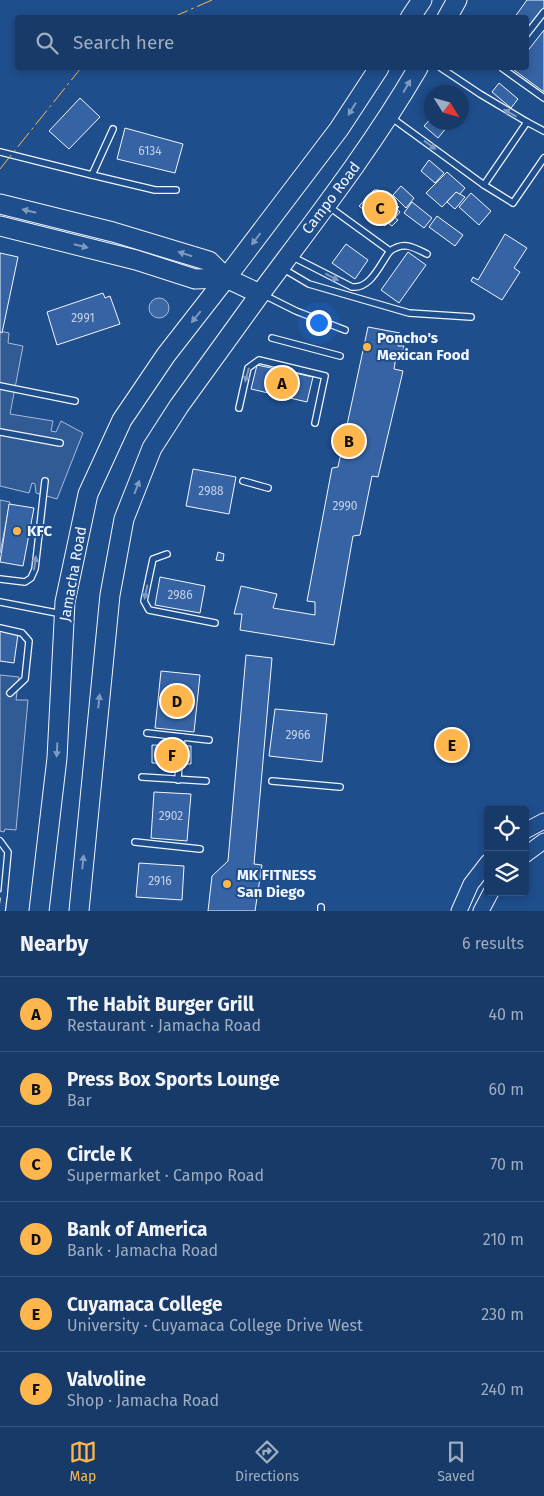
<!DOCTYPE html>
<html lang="en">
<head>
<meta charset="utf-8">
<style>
  :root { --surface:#173a69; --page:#244571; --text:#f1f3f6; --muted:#9eadc0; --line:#36547d; --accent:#ffb74d }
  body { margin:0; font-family:"Fira Sans",sans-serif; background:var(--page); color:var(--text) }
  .controls { position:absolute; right:15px; bottom:15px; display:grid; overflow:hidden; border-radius:5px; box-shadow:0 2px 8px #0003 }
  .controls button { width:45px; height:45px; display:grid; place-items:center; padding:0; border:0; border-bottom:1px solid var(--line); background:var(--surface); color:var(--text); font:25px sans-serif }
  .compass { position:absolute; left:424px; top:85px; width:45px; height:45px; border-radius:50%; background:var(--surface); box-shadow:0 2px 8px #0003; rotate:127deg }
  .you { position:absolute; left:318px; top:322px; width:18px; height:18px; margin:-12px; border:4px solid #fff; border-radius:50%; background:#1a73e8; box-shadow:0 0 0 8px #1a73e833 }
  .badge { display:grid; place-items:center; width:32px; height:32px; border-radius:50%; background:var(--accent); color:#111; font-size:16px; font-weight:700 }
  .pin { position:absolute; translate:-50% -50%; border:2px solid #fff; box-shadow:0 1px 5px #0006 }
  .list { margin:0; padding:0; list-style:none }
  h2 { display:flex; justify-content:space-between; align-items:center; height:65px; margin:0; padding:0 20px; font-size:21px }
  h2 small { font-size:16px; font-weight:400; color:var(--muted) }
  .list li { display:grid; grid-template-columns:32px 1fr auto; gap:15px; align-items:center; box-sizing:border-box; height:75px; padding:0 20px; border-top:1px solid var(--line) }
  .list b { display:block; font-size:19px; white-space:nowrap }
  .list p { margin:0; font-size:16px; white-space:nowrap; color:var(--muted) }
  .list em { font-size:16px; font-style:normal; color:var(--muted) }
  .icon { flex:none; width:28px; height:28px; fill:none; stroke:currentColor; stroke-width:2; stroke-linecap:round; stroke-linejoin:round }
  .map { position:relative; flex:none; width:544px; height:911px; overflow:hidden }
  .search { position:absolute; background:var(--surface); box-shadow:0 2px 8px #0003; left:15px; right:15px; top:15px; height:55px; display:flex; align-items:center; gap:12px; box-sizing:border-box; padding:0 18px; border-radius:5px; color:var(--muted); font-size:19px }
  .sheet { height:515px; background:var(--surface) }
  nav { display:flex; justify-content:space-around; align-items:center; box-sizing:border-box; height:70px; border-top:1px solid var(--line); background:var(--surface); font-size:14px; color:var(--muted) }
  nav a { display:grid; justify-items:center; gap:2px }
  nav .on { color:var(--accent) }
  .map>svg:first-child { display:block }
  .parking { fill:#305b95; stroke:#a8bbd7 }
  .water { fill:#3b69a3; stroke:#a8bbd7 }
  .building { fill:#3563a3; stroke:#f2f6ff }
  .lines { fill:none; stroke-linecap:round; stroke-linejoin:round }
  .service-casing { stroke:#f2f6ff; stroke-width:8 }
  .tertiary-casing { stroke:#f2f6ff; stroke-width:17 }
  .primary-casing { stroke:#f2f6ff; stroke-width:21 }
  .trunk-casing { stroke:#f2f6ff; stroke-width:21 }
  .service { stroke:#1f4e8c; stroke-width:5.5 }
  .tertiary { stroke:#1f4e8c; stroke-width:15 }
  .primary { stroke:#1f4e8c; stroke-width:19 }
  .trunk { stroke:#1f4e8c; stroke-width:19 }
  .power { stroke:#ffb74d; stroke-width:1; stroke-dasharray:18 4 2.5 4; stroke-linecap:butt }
  .oneway { fill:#7e9ac0 }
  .poi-dot { fill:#ffb74d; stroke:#1f4e8c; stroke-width:2 }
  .labels { text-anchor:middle; stroke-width:4; stroke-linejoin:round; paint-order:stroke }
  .number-label { font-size:12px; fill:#c3d1e8 }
  .street-label { font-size:15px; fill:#f2f6ff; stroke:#1f4e8c }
  .poi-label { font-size:15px; font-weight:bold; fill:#f2f6ff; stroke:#1f4e8c; text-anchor:start }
</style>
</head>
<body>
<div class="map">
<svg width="544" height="911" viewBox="0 0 544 911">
  <rect width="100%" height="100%" fill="#1f4e8c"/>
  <g class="parking">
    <polygon points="0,331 9,333 8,343 23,346 10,414 53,421 51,431 56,432 61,421 83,433 57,499 36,493 35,484 32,483 29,493 0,486"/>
    <polygon points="0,500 10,502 0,553"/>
    <polygon points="0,675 19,677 16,700 28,700 16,830 5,829 4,832 0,831"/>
  </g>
  <circle class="water" cx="159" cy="308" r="10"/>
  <g class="building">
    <polygon points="527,0 544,0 544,8 526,31 526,18 514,18"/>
    <polygon points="544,30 544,92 514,70 516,68 526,68 526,53"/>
    <polygon points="499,83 518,99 511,108 492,92"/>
    <polygon points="80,98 100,117 69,149 49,131"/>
    <polygon points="432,117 432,122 451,122 438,138 424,126"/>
    <polygon points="125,128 183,144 175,173 117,159"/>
    <polygon points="429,160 444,173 435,183 421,171"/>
    <polygon points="447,172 465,188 459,195 456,192 442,207 426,193"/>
    <polygon points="401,186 414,198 406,208 393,195"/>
    <polygon points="374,190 379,190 399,207 397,209 400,212 395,218 398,220 392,226 388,223 385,226 359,206"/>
    <polygon points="456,192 465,197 455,209 447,202"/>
    <polygon points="471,193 491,211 479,225 459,207"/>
    <polygon points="412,202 432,218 424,228 404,213"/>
    <polygon points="437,216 463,235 455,246 429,227"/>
    <polygon points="505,234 527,248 514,268 520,272 502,300 471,281 473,277 478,280"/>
    <polygon points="346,244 368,260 355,279 332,263"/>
    <polygon points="408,252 426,265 399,303 381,290"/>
    <polygon points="0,253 18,257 2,333 0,332"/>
    <polygon points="103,293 105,298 110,296 120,324 57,345 47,312"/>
    <polygon points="368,327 400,333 398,346 404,346 401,359 396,357 394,369 403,371 378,477 372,476 360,535 353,536 334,645 240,630 242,614 234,614 241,586 277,594 273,608 315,615 315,602 307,601 332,468 338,467"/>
    <polygon points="257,365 313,377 307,402 251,389"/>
    <polygon points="193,469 236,477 229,514 186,506"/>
    <polygon points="9,504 34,508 23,566 0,562"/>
    <polygon points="218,552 224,554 223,561 216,560"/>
    <polygon points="160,577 205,586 200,613 155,605"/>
    <polygon points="0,631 18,634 14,663 0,661"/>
    <polygon points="246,655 272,658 254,864 262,865 255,911 208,911 212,876 228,861"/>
    <polygon points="161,671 200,675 194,732 155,728"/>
    <polygon points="275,709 327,714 322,762 269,756"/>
    <polygon points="152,745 191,746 191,764 152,763"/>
    <polygon points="154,792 191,794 187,841 151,838"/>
    <polygon points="139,863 184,866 182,900 136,897"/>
  </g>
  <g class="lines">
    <g class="service-casing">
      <g id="service">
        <polyline points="526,35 544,12"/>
        <polyline points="502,68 544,98"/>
        <polyline points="392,118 484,185 527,122 480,94 441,68"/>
        <polyline points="527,122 544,131"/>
        <polyline points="0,152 92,175 113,129"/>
        <polyline points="92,175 155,190 176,190"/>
        <polyline points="484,185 513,203 544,158"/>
        <path d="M390,251C404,241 413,247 427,254"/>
        <path d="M291,256L352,287C371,289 380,264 390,251L328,206"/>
        <polyline points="282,268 309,284 409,313 471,317"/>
        <polyline points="262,294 296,311 345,330"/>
        <polyline points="272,338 340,356"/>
        <polyline points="0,386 75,401"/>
        <polyline points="239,408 248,368 259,360 325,376 315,423"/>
        <polyline points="0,432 60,443"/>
        <polyline points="243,481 268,488"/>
        <polyline points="167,554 153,559 144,601 149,610 215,623"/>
        <polyline points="0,579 25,582 31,578 35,569 45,481"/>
        <polyline points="0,602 62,614"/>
        <polyline points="0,628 22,633 29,641 25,679 10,693"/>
        <polyline points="147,733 209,740"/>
        <polyline points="181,745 182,737"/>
        <polyline points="142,777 206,781"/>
        <polyline points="178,780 179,764"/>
        <polyline points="272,781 340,787"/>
        <polyline points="0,841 8,852 4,895"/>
        <polyline points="135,842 200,849"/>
        <polyline points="0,895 4,895 2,911"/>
        <polyline points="321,907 321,911"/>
      </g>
    </g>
    <g class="tertiary-casing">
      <g id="tertiary">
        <polyline points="525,831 544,821"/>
        <polyline points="525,855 544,841"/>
        <polyline points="459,911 471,884 488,862"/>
        <polyline points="481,911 491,892"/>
      </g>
    </g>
    <g class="primary-casing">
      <g id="primary">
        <polyline points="39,911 57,758 65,602 88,494 122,420 166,355 226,278"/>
        <polyline points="79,911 110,595 124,519 152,448 179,406 260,294"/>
      </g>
    </g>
    <g class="trunk-casing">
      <g id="trunk">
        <polyline points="410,18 422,0"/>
        <polyline points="447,18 457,0"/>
        <path d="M0,204L113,232L209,261L226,278L260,294C315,220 372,147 418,68"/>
        <polyline points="0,226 136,260 195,279 226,278 339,129 379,68"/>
      </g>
    </g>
    <use href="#service" class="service"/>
    <use href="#tertiary" class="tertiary"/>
    <use href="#primary" class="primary"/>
    <use href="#trunk" class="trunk"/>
    <g class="power">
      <polyline points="171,18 212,0"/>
      <polyline points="0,169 81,68"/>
    </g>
  </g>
  <defs><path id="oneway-solid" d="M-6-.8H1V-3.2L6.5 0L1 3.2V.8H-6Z" transform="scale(1.25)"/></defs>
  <g class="oneway">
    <use href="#oneway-solid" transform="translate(407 86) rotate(-60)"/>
    <use href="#oneway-solid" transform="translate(352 109) rotate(122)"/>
    <use href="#oneway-solid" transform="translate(510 113) rotate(-151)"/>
    <use href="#oneway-solid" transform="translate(430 145) rotate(36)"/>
    <use href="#oneway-solid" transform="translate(29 211) rotate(-166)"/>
    <use href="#oneway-solid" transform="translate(256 239) rotate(127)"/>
    <use href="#oneway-solid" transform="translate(81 246) rotate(14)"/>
    <use href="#oneway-solid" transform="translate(185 254) rotate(-163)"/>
    <use href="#oneway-solid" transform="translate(332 277) rotate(27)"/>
    <use href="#oneway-solid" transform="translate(196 317) rotate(129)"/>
    <use href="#oneway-solid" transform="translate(247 375) rotate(105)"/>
    <use href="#oneway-solid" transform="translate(137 487) rotate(-69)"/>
    <use href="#oneway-solid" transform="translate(35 563) rotate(-82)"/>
    <use href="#oneway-solid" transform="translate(146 592) rotate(102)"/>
    <use href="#oneway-solid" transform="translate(99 701) rotate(-84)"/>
    <use href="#oneway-solid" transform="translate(57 750) rotate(93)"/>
    <use href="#oneway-solid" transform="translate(83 862) rotate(-84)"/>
  </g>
  <g class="poi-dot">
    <circle cx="367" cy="347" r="5"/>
    <circle cx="17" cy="531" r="5"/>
    <circle cx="227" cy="884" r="5"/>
  </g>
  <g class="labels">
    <g class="number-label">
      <text x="150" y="155">6134</text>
      <text x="83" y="322">2991</text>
      <text x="211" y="495">2988</text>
      <text x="345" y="510">2990</text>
      <text x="180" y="599">2986</text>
      <text x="298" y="739">2966</text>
      <text x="171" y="820">2902</text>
      <text x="160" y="885">2916</text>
    </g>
    <g class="street-label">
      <text transform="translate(331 198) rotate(-53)" y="5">Campo Road</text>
      <text transform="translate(73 574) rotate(-80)" y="5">Jamacha Road</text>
    </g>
    <g class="poi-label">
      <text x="377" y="343">Poncho's<tspan x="377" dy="17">Mexican Food</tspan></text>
      <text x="27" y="536">KFC</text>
      <text x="237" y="880">MK FITNESS<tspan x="237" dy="17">San Diego</tspan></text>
    </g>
  </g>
</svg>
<div class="controls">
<button><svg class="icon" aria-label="locate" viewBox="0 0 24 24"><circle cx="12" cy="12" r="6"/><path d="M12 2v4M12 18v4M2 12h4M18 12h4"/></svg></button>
<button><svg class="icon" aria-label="layers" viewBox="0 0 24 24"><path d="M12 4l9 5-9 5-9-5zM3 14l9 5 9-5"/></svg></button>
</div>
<svg class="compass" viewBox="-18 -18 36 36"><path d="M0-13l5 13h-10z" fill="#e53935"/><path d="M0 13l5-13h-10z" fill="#9eadc0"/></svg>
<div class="you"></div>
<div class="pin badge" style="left:282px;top:383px">A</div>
<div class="pin badge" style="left:349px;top:441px">B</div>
<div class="pin badge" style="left:380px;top:208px">C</div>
<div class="pin badge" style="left:177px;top:701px">D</div>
<div class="pin badge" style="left:452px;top:745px">E</div>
<div class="pin badge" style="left:172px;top:755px">F</div>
<div class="search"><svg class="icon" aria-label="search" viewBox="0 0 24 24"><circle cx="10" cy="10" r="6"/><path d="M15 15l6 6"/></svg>Search here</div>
</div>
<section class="sheet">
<h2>Nearby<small>6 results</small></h2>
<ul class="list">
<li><span class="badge">A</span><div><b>The Habit Burger Grill</b><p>Restaurant · Jamacha Road</p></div><em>40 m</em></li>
<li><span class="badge">B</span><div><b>Press Box Sports Lounge</b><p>Bar</p></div><em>60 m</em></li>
<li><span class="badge">C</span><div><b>Circle K</b><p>Supermarket · Campo Road</p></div><em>70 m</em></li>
<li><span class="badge">D</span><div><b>Bank of America</b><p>Bank · Jamacha Road</p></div><em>210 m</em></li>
<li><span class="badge">E</span><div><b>Cuyamaca College</b><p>University · Cuyamaca College Drive West</p></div><em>230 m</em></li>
<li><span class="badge">F</span><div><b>Valvoline</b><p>Shop · Jamacha Road</p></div><em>240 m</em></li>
</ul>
</section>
<nav>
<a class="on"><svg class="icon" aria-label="map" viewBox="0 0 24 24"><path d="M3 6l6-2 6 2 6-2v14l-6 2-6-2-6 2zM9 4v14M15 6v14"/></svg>Map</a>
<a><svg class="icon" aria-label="directions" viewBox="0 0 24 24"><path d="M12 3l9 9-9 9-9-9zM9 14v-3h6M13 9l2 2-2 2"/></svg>Directions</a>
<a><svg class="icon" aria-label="saved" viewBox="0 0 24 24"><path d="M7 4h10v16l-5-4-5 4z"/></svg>Saved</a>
</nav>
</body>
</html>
